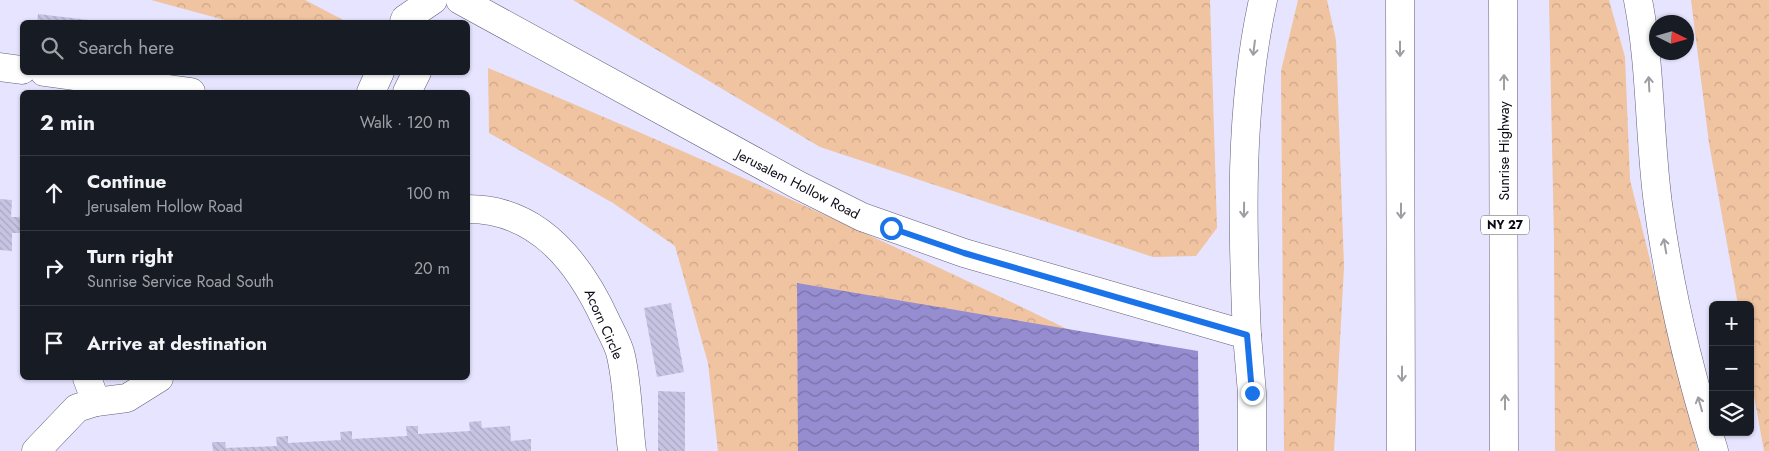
<!DOCTYPE html>
<html lang="en">
<head>
<meta charset="utf-8">
<style>
  :root { --surface:#171b24; --page:#242831; --text:#f1f3f6; --muted:#9ea1a6; --line:#363941 }
  body { margin:0; font-family:Jost,sans-serif; background:var(--page); color:var(--text) }
  .controls { position:absolute; right:15px; bottom:15px; display:grid; overflow:hidden; border-radius:8px; box-shadow:0 1px 4px #0004 }
  .controls button { width:45px; height:45px; display:grid; place-items:center; padding:0; border:0; border-bottom:1px solid var(--line); background:var(--surface); color:var(--text); font:25px sans-serif }
  .compass { position:absolute; left:1649px; top:15px; width:45px; height:45px; border-radius:50%; background:var(--surface); box-shadow:0 1px 4px #0004; rotate:95deg }
  .stop { position:absolute; width:15px; height:15px; margin:-11px; border:4px solid #1a73e8; border-radius:50%; background:#fff }
  .stop.end { background:#1a73e8; border-color:#fff; box-shadow:0 1px 5px #0008 }
  .list { margin:0; padding:0; list-style:none }
  h2 { display:flex; justify-content:space-between; align-items:center; height:65px; margin:0; padding:0 20px; font-size:21px }
  h2 small { font-size:16px; font-weight:400; color:var(--muted) }
  .list li { display:grid; grid-template-columns:32px 1fr auto; gap:15px; align-items:center; box-sizing:border-box; height:75px; padding:0 20px; border-top:1px solid var(--line) }
  .list b { display:block; font-size:19px; white-space:nowrap }
  .list p { margin:0; font-size:16px; white-space:nowrap; color:var(--muted) }
  .list em { font-size:16px; font-style:normal; color:var(--muted) }
  .icon { flex:none; width:28px; height:28px; fill:none; stroke:currentColor; stroke-width:2; stroke-linecap:round; stroke-linejoin:round }
  .map { position:relative; flex:none; width:1769px; height:451px; overflow:hidden }
  .search { position:absolute; background:var(--surface); box-shadow:0 1px 4px #0004; left:20px; top:20px; width:450px; height:55px; display:flex; align-items:center; gap:12px; box-sizing:border-box; padding:0 18px; border-radius:8px; color:var(--muted); font-size:19px }
  .panel { position:absolute; background:var(--surface); box-shadow:0 1px 4px #0004; left:20px; top:90px; width:450px; height:290px; border-radius:8px }
  .map>svg:first-child { display:block }
  .forest { fill:url(#forest-crowns) }
  .water { fill:url(#water-waves) }
  .building { fill:url(#building-back-hatch) }
  .lines { fill:none; stroke-linecap:round; stroke-linejoin:round }
  .street-casing { stroke:#615f7a; stroke-width:29 }
  .secondary-casing { stroke:#615f7a; stroke-width:29 }
  .highway-casing { stroke:#615f7a; stroke-width:29 }
  .street { stroke:#fff; stroke-width:28 }
  .secondary { stroke:#fff; stroke-width:28 }
  .highway { stroke:#fff; stroke-width:28 }
  .oneway { stroke:#9e9da2 }
  .route { stroke:#1a73e8; stroke-width:6 }
  .labels { text-anchor:middle; stroke-width:4; stroke-linejoin:round; paint-order:stroke }
  .shield { fill:#fff; stroke:#55545c; stroke-width:1 }
  .shield-label { font-size:12px; font-weight:bold; fill:#0c0b16 }
  .street-label { font-size:14px; fill:#0c0b16; stroke:#fff }
</style>
</head>
<body>
<div class="map">
<svg width="1769" height="451" viewBox="0 0 1769 451">
  <defs>
    <pattern id="forest-crowns" width="20" height="18" patternUnits="userSpaceOnUse" patternTransform="scale(1.25)"><rect width="20" height="18" fill="#f0c3a1"/><path d="M2 6a3 3 0 1 1 6 0M12 15a3 3 0 1 1 6 0" fill="none" stroke="#cda68a"/></pattern>
    <pattern id="water-waves" width="16" height="10" patternUnits="userSpaceOnUse" patternTransform="scale(1.25)"><rect width="16" height="10" fill="#958dd0"/><path d="M0 5q4-4 8 0t8 0" fill="none" stroke="#7871a8"/></pattern>
    <pattern id="building-back-hatch" width="6" height="6" patternUnits="userSpaceOnUse" patternTransform="scale(1.25)"><rect width="6" height="6" fill="#c7c4e3"/><path d="M-1 5l2 2M0 0l6 6M5-1l2 2" fill="none" stroke="#aaa7c2"/></pattern>
  </defs>
  <rect width="100%" height="100%" fill="#e6e4fe"/>
  <g class="forest">
    <polygon points="151,0 305,0 347,22 232,22"/>
    <polygon points="573,0 1210,0 1217,228 1196,256 1153,257 820,147"/>
    <polygon points="1298,0 1327,0 1336,40 1344,267 1334,451 1284,451 1281,71"/>
    <polygon points="1549,0 1609,0 1625,57 1630,180 1698,451 1555,451 1554,240"/>
    <polygon points="1691,0 1769,0 1769,451 1764,451 1750,374 1750,305 1738,305 1709,143"/>
    <path d="M488,68C716,163 940,265 1161,375L880,451H718L708,363L675,246L613,203L489,133Z"/>
  </g>
  <polygon class="water" points="797,283 1198,351 1199,451 798,451"/>
  <g class="building">
    <polygon points="38,14 97,21 97,22 37,22"/>
    <polygon points="0,199 12,200 11,217 22,217 22,233 12,233 12,251 0,250"/>
    <polygon points="671,303 684,372 657,377 644,308"/>
    <polygon points="658,391 685,392 685,451 658,451"/>
    <polygon points="481,421 482,428 510,426 511,441 531,439 531,451 213,451 212,442 225,442 226,448 277,446 276,437 288,436 288,443 341,440 340,432 352,431 352,439 407,436 406,426 418,426 418,434 470,431 469,422"/>
  </g>
  <g class="lines">
    <g class="street-casing">
      <g id="street">
        <polyline points="404,22 405,19 433,0"/>
        <polyline points="0,67 22,70"/>
        <polyline points="44,72 191,92"/>
        <polyline points="371,92 380,72"/>
        <polyline points="407,92 417,72"/>
        <path d="M468,209C538,209 579,262 606,321C611,332 619,345 621,356C628,387 628,420 632,451"/>
        <polyline points="87,378 96,402"/>
        <polyline points="36,451 77,408 96,402 127,398 159,378"/>
      </g>
    </g>
    <g class="secondary-casing">
      <polyline id="secondary" points="460,0 798,185 862,217 964,253 1247,335 1252,393 1252,451"/>
    </g>
    <g class="highway-casing">
      <g id="highway">
        <polyline points="1400,0 1401,451"/>
        <polyline points="1503,0 1504,451"/>
        <path d="M1638,0C1651,67 1649,136 1658,204C1669,287 1689,371 1714,451"/>
        <path d="M1247,335C1242,224 1239,109 1263,0"/>
      </g>
    </g>
    <use href="#street" class="street"/>
    <use href="#secondary" class="secondary"/>
    <use href="#highway" class="highway"/>
  </g>
  <defs><path id="oneway-shaft" d="M-6 0H5M1.5-3L5.5 0L1.5 3" fill="none" stroke-width="1.6" stroke-linecap="round" stroke-linejoin="round" transform="scale(1.25)"/></defs>
  <g class="oneway">
    <use href="#oneway-shaft" transform="translate(1254 48) rotate(97)"/>
    <use href="#oneway-shaft" transform="translate(1400 49) rotate(90)"/>
    <use href="#oneway-shaft" transform="translate(1504 82) rotate(-90)"/>
    <use href="#oneway-shaft" transform="translate(1649 84) rotate(-93)"/>
    <use href="#oneway-shaft" transform="translate(1244 210) rotate(91)"/>
    <use href="#oneway-shaft" transform="translate(1401 211) rotate(90)"/>
    <use href="#oneway-shaft" transform="translate(1665 246) rotate(-100)"/>
    <use href="#oneway-shaft" transform="translate(1402 374) rotate(90)"/>
    <use href="#oneway-shaft" transform="translate(1505 402) rotate(-90)"/>
    <use href="#oneway-shaft" transform="translate(1700 404) rotate(-106)"/>
  </g>
  <g class="lines">
    <polyline class="route" points="891,228 964,253 1247,335 1252,393"/>
  </g>
  <g class="labels">
    <rect class="shield" x="1481" y="215.5" width="48" height="19" rx="4"/>
    <g class="shield-label">
      <text x="1505" y="229">NY 27</text>
    </g>
    <g class="street-label">
      <text transform="translate(1504 151) rotate(-90)" y="5">Sunrise Highway</text>
      <text transform="translate(798 184) rotate(27)" y="5">Jerusalem Hollow Road</text>
      <text transform="translate(604 324) rotate(66)" y="5">Acorn Circle</text>
    </g>
  </g>
</svg>
<div class="controls">
<button>+</button>
<button>−</button>
<button><svg class="icon" aria-label="layers" viewBox="0 0 24 24"><path d="M12 4l9 5-9 5-9-5zM3 14l9 5 9-5"/></svg></button>
</div>
<svg class="compass" viewBox="-18 -18 36 36"><path d="M0-13l5 13h-10z" fill="#e53935"/><path d="M0 13l5-13h-10z" fill="#9ea1a6"/></svg>
<div class="stop" style="left:891px;top:228px"></div>
<div class="stop end" style="left:1252px;top:393px"></div>
<div class="search"><svg class="icon" aria-label="search" viewBox="0 0 24 24"><circle cx="10" cy="10" r="6"/><path d="M15 15l6 6"/></svg>Search here</div>
<section class="panel">
<h2>2 min<small>Walk · 120 m</small></h2>
<ul class="list">
<li><svg class="icon" aria-label="ahead" viewBox="0 0 24 24"><path d="M12 20V5M6 11l6-6 6 6"/></svg><div><b>Continue</b><p>Jerusalem Hollow Road</p></div><em>100 m</em></li>
<li><svg class="icon" aria-label="right" viewBox="0 0 24 24"><path d="M7 20v-9h11M14 6l5 5-5 5"/></svg><div><b>Turn right</b><p>Sunrise Service Road South</p></div><em>20 m</em></li>
<li><svg class="icon" aria-label="arrive" viewBox="0 0 24 24"><path d="M6 21V4h12l-3 4 3 4H6"/></svg><div><b>Arrive at destination</b></div></li>
</ul>
</section>
</div>
</body>
</html>
